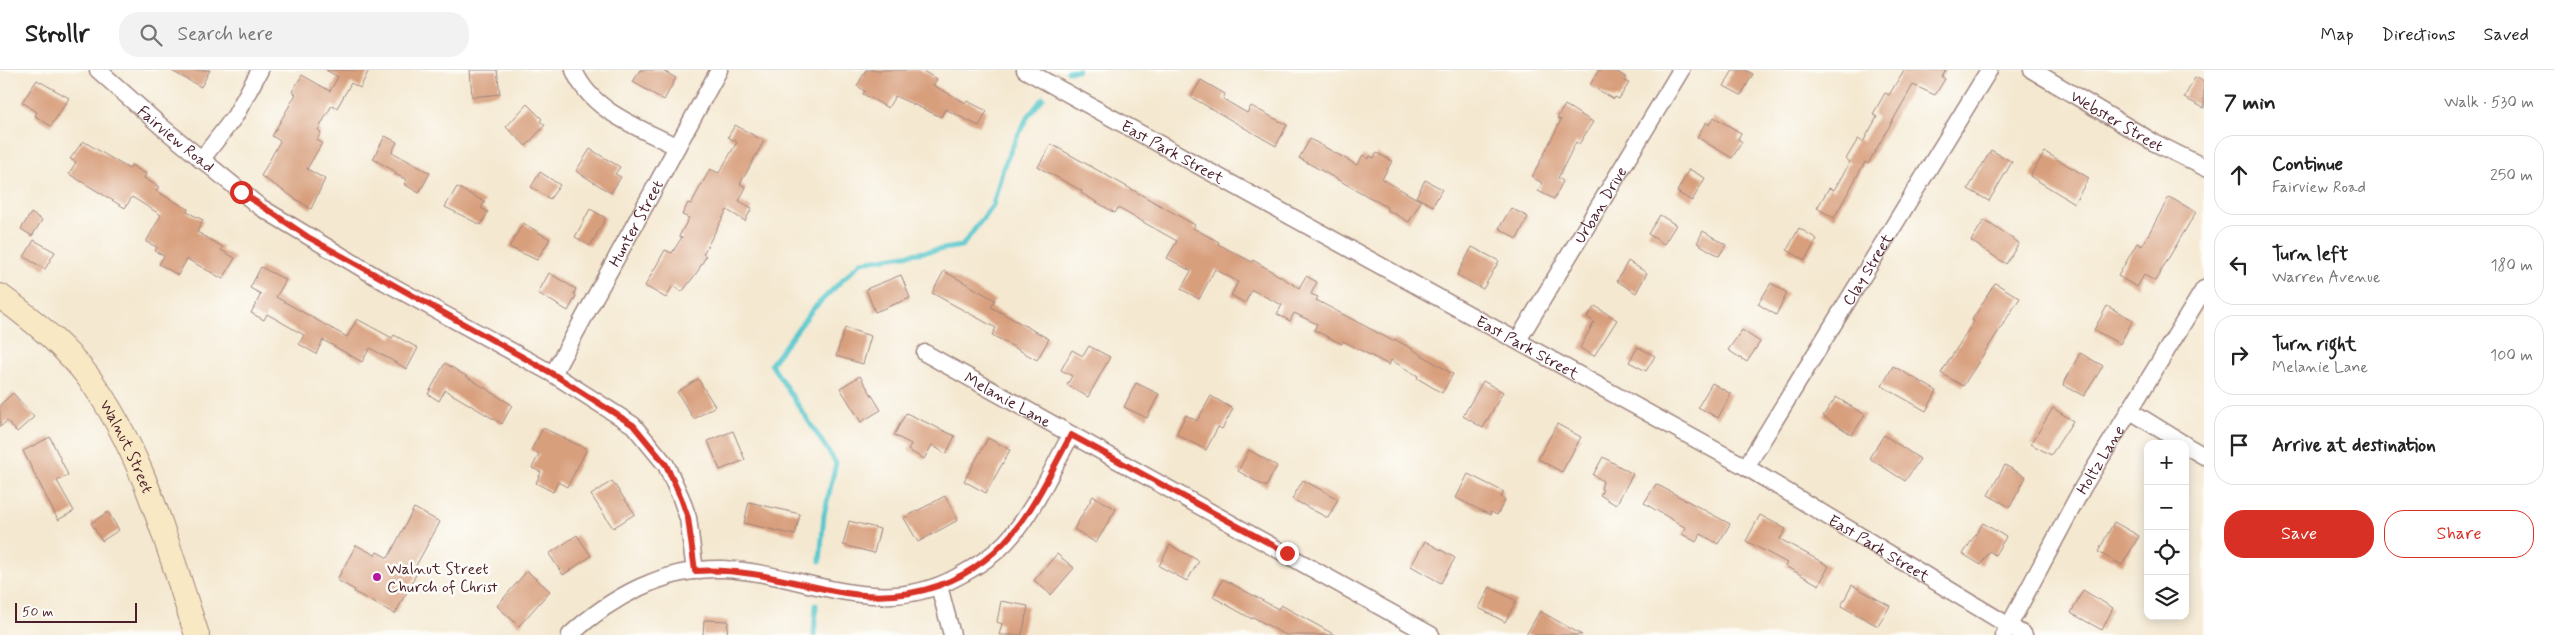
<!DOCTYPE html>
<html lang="en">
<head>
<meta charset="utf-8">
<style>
  :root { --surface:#fff; --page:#f2f2f2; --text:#222; --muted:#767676; --line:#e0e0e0; --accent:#d93025 }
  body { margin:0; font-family:Mynerve,sans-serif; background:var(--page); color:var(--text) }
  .controls { position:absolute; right:15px; bottom:15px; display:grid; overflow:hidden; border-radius:10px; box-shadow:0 2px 12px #0003 }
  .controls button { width:45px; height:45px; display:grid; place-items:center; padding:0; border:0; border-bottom:1px solid var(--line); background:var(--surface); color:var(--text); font:25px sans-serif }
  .scale { position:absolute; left:15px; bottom:12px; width:122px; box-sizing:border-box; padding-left:5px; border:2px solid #4a1f2b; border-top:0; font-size:14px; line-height:18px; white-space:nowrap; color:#4a1f2b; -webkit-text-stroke:4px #fdfcf7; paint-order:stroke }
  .stop { position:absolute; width:15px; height:15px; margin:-11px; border:4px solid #d93025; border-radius:50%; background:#fff }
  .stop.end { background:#d93025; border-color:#fff; box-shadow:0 1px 5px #0008 }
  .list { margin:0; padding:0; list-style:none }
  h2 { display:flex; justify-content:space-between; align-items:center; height:65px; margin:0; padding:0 20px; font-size:21px }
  h2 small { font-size:16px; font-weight:400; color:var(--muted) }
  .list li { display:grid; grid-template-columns:32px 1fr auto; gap:15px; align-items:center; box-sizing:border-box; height:80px; margin:0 10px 10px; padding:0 10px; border:1px solid var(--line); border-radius:20px }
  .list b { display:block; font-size:19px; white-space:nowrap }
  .list p { margin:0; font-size:16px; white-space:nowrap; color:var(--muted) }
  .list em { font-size:16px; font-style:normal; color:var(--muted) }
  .actions { display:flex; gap:10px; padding:15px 20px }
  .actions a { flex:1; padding:11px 0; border:1px solid var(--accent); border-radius:20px; text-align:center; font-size:18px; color:var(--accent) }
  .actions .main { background:var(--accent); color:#fff }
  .icon { flex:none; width:28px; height:28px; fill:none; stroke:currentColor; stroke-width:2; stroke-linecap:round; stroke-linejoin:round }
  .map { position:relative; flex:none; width:2204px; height:565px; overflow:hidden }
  header { display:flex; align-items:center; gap:30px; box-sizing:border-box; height:70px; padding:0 25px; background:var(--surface); border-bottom:1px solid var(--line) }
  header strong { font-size:24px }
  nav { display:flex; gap:28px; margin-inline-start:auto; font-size:18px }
  .search { width:350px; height:45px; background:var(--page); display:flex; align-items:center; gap:12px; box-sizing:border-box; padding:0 18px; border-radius:20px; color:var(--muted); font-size:19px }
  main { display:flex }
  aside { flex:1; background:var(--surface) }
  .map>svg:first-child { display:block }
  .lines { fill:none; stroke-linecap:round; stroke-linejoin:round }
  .stream { stroke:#59c7cd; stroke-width:5 }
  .building { fill:#d89f7d }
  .street-casing { stroke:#9f847e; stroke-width:19 }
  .secondary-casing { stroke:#9f847e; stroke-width:26 }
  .street { stroke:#fff; stroke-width:16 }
  .secondary { stroke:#f8e8c3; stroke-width:24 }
  .route { stroke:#d93025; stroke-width:6 }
  .poi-dot { fill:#b5179e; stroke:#fdfcf7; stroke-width:2 }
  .labels { text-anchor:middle; stroke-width:5; stroke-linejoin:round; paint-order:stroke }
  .street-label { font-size:16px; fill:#4a1f2b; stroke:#fdfcf7 }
  .poi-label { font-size:16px; fill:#4a1f2b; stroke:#fdfcf7; text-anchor:start }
</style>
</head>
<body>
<header>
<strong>Strollr</strong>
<div class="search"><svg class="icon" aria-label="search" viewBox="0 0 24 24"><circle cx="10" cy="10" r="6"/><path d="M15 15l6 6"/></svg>Search here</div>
<nav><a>Map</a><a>Directions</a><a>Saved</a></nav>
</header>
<main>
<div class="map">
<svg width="2204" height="565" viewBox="0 0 2204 565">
  <rect width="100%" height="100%" fill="#fdfcf7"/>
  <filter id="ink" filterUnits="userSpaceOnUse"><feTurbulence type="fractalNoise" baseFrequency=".02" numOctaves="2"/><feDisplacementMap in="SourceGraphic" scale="10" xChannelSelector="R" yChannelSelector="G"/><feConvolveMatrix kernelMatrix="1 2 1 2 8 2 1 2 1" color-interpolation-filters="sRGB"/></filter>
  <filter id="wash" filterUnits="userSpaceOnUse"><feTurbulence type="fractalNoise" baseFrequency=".0096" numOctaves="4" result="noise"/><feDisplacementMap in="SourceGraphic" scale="20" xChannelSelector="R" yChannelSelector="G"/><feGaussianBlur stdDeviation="1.12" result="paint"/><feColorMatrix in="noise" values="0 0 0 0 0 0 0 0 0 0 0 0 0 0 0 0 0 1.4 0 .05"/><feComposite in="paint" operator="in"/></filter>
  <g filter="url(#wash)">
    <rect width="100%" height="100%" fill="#f4e8d0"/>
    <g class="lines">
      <g class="stream">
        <polyline points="1068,1 1078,0"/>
        <polyline points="820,491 824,445 836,393 771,294 813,239 861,192 962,176 993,135 1003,98 1016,69 1027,48 1043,28"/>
        <polyline points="814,565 816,535"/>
      </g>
    </g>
    <g id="blocks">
      <g class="building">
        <polygon points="170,0 210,0 201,17"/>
        <polygon points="326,0 369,0 360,18 351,13 337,38 332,35 318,60 321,62 317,70 322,73 307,99 325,109 311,139 261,106 280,71 272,66 296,24 292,22 302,5 330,21 338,7"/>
        <polygon points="470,0 497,0 500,24 472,27"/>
        <polygon points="640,0 662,0 676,8 664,30 633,12"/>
        <polygon points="866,0 921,0 937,9 933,15 966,33 967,31 987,41 979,56 945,39 941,47 895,26 888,38 863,24 865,21 857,16"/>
        <polygon points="1599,0 1614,0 1627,8 1625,11 1629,13 1619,29 1615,27 1614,29 1590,15"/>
        <polygon points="1733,0 1745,0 1753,4 1741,25 1724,16"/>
        <polygon points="1904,0 1946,0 1942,7 1945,9 1935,25 1913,15 1868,94 1865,92 1834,148 1817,138 1829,118 1834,120 1850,92 1846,89 1858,69 1863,72 1877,47 1873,44 1885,23 1889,25"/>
        <polygon points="2195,7 2204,11 2204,38 2184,28"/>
        <polygon points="37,10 69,28 51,56 35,46 37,42 22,32"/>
        <polygon points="1201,10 1225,24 1223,29 1247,43 1251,36 1287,55 1276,76 1191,27"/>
        <polygon points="527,34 542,49 540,51 545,55 526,76 506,57"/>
        <polygon points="1565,35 1593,52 1579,74 1576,72 1558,108 1563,111 1554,129 1538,121 1542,113 1532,107 1556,60 1561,50 1557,48"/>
        <polygon points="1714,47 1741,63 1738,69 1742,72 1732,88 1697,67 1706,52 1709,55"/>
        <polygon points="735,55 764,71 740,114 746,117 739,131 752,138 745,151 727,140 703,184 706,186 698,201 682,222 673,215 666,228 645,216 665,180 672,183 682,167 679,166 689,148 682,145 688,133 691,134 710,99 719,103 737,72 728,67"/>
        <polygon points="385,66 397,72 392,82 430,103 419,123 404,114 407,110 395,104 396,102 373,89"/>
        <polygon points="1310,69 1357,95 1363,85 1369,89 1370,86 1374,88 1377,83 1392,91 1382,109 1421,131 1409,152 1386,139 1387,137 1299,88"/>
        <polygon points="83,71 129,99 131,95 146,104 144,108 159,117 156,121 188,139 187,142 203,150 197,162 223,177 221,180 235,188 223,209 187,189 178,205 159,194 164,186 155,181 157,177 146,172 161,145 132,127 125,138 69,104 76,92 70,89"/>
        <polygon points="1051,74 1195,155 1193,158 1219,172 1218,174 1252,192 1253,190 1299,218 1306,206 1317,212 1311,224 1318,227 1316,230 1393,271 1394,269 1407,276 1453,304 1442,323 1417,308 1418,306 1391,290 1389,295 1343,271 1342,274 1314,260 1317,254 1294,243 1290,251 1277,244 1282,235 1252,220 1245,233 1231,225 1238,212 1215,199 1199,229 1181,219 1191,201 1167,188 1177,171 1118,138 1115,143 1081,123 1082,121 1038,97"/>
        <polygon points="590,79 620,97 615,104 621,107 611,123 576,101"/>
        <polygon points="1991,80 2012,92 1989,131 1968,119"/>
        <polygon points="2045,82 2089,108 2074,133 2030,106"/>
        <polygon points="1689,99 1705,108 1692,131 1677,122"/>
        <polygon points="540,102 560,115 550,129 531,117"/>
        <polygon points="1425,110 1442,119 1433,136 1416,127"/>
        <polygon points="457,117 485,132 481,138 488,142 481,155 445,137"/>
        <polygon points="2169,127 2196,142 2155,211 2144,205 2137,217 2118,206 2137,173 2142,176"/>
        <polygon points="1511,138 1528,147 1517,169 1499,158"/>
        <polygon points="590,139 606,148 590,176 575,167"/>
        <polygon points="31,143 42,150 32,166 21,159"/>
        <polygon points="1660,145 1676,155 1664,174 1648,164"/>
        <polygon points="1984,150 2019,173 2006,194 1971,171"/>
        <polygon points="523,153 550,169 537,190 509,177"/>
        <polygon points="1799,158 1817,169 1805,190 1787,180"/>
        <polygon points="1703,161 1726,175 1719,186 1697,173"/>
        <polygon points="34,170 55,182 45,199 24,187"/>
        <polygon points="1472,177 1499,191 1483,219 1457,205"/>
        <polygon points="1628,191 1647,203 1636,223 1617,211"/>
        <polygon points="261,197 286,210 276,227 347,267 357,249 392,268 394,265 418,278 407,299 370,278 362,292 323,270 316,284 299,274 304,265 267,244 264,250 251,243 261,224 250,218"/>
        <polygon points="944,201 995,230 991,237 1049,269 1037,290 992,265 996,258 932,223"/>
        <polygon points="549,203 576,219 574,224 576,226 568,241 538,223"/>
        <polygon points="901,205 910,228 875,242 866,219"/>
        <polygon points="1771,213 1787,223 1776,245 1758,234"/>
        <polygon points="1995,213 2020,228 1963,316 1941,303 1974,251 1972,250"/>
        <polygon points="1595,236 1617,250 1594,286 1580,278 1594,252 1587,247"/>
        <polygon points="2107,236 2133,250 2120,274 2094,260"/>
        <polygon points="845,258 871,266 863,294 836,286"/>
        <polygon points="1742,260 1760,272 1747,292 1728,280"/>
        <polygon points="1089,276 1110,287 1088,327 1067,315 1072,306 1061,300 1072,280 1083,286"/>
        <polygon points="1638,277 1655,286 1646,301 1629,292"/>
        <polygon points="2080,283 2103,296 2084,326 2063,315"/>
        <polygon points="445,293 512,335 502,354 445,320 439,331 428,324"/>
        <polygon points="1893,296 1937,321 1926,341 1882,316"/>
        <polygon points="860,306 881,340 861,352 840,318"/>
        <polygon points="698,309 715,336 694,349 677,322"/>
        <polygon points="1483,311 1503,322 1483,358 1463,346"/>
        <polygon points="1136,313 1159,324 1147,348 1124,337"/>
        <polygon points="1712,313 1731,324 1718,348 1698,337"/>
        <polygon points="13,323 34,347 17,362 7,351 0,357 0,335"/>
        <polygon points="1211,326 1233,339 1222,359 1218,357 1206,380 1176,364 1186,345 1197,351"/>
        <polygon points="1836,327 1865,345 1852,365 1823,346"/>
        <polygon points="2053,338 2073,351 2051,385 2031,374"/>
        <polygon points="906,343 955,366 946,384 932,375 924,389 908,380 911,374 894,365"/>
        <polygon points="1557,354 1581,367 1562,402 1538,389"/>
        <polygon points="543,358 587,379 567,417 558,412 553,422 536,413 541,402 532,398 539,384 531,380"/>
        <polygon points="733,361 745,390 720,400 708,371"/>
        <polygon points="1884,365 1920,389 1905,411 1869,388"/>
        <polygon points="50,367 68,405 57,411 74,441 58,450 23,381"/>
        <polygon points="988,368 1010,380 986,423 964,411"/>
        <polygon points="1249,380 1277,396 1266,417 1238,401"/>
        <polygon points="1603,387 1633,404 1616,435 1600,425 1603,420 1601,419 1603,411 1593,405"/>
        <polygon points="2005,395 2026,407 2010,437 1988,425"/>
        <polygon points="1468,404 1504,422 1501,427 1505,430 1497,445 1491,442 1490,445 1456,428"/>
        <polygon points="1303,410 1338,429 1328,448 1292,429"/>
        <polygon points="612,411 635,444 613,458 591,425"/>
        <polygon points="1656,414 1730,454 1718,474 1701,464 1696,472 1682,464 1686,458 1644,433"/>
        <polygon points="945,426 958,450 918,472 904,448"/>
        <polygon points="1093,426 1116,439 1096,473 1074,459"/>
        <polygon points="749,432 800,444 795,465 744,453"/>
        <polygon points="414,438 440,452 413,501 417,503 395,544 354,522 355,520 337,510 356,475 375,485 377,482 388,488"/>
        <polygon points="108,442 119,460 102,471 91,453"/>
        <polygon points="1760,445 1786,459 1780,469 1829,496 1819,515 1785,496 1787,493 1746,471"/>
        <polygon points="849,451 880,459 874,483 843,475"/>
        <polygon points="2114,452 2139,466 2122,495 2098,482"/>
        <polygon points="1983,453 2006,467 1995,485 1989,481 1981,495 1963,484"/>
        <polygon points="577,465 591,486 563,505 549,484"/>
        <polygon points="1425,471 1455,488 1441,513 1411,496"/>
        <polygon points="1170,475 1199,491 1187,511 1159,496"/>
        <polygon points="1057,484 1074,498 1051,525 1034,510"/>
        <polygon points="527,501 550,521 519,556 497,536"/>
        <polygon points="1223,509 1278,539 1281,535 1335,565 1285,565 1253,547 1252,549 1213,527"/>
        <polygon points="1852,515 1890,536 1878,556 1841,536"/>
        <polygon points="1490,517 1516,531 1505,552 1479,538"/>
        <polygon points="2083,520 2113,538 2102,560 2071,543"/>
        <polygon points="1001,531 1028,536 1022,565 999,565 1002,554 997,552"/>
        <polygon points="1540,541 1582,565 1526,565"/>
        <polygon points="704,550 728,551 727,565 703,565"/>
      </g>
    </g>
  </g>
  <g filter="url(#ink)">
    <use href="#blocks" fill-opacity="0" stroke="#9f847e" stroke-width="1"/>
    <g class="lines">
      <g class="street-casing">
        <g id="street">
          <path id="s1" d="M98,0L162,57L260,137L385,212L553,304L633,355L666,395L681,428L688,448L695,501"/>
          <path d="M574,0C590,41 641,58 677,77"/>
          <path id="s2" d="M1025,0L1746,397L2024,565"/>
          <path id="s3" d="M2032,0L2153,72L2204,97"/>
          <polyline points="201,90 235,46 260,0"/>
          <path id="s4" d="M1518,270L1681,0"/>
          <path id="s5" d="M925,283L1431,565"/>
          <path id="s6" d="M553,304L719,0"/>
          <polyline points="2129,340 2184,374"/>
          <polyline points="2185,375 2204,386"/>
          <path id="s7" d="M1746,397L1989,0"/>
          <polyline points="939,516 952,565"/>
          <path d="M570,565C611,527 666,497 723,499C805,503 876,551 957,507C974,498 992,487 1006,472C1034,442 1051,401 1071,365"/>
          <path id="s8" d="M2004,565L2083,417L2204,219"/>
        </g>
      </g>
      <g class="secondary-casing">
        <g id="secondary">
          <path id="s9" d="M0,226C32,249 65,276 89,308C144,383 168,478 197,565"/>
        </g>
      </g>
      <use href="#street" class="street"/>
      <use href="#secondary" class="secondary"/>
    </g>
  </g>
  <g class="lines" filter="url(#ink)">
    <path class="route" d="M241,122L308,167L553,304L633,355L666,395L681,428L688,448L695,501C743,498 787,511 834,521C909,536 975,515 1022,451C1041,425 1055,394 1071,365L1287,483"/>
  </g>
  <circle class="poi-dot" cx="377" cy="507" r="5"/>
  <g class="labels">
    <g class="street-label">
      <text dy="6" stroke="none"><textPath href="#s3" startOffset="99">Webster Street</textPath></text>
      <text dy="6" stroke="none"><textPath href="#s1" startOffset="104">Fairview Road</textPath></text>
      <text dy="6" stroke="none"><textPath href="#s2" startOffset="169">East Park Street</textPath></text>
      <text dy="6" stroke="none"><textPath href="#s4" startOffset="158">Urban Drive</textPath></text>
      <text dy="6" stroke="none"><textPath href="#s6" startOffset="172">Hunter Street</textPath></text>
      <text dy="6" stroke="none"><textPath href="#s7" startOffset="232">Clay Street</textPath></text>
      <text dy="6" stroke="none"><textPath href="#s2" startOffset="574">East Park Street</textPath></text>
      <text dy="6" stroke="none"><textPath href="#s5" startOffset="95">Melanie Lane</textPath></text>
      <text dy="6" stroke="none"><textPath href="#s9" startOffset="200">Walnut Street</textPath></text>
      <text dy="6" stroke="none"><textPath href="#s8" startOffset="200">Holtz Lane</textPath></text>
      <text dy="6" stroke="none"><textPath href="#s2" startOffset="979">East Park Street</textPath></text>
    </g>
    <g class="poi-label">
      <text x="387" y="504">Walnut Street<tspan x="387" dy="18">Church of Christ</tspan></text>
    </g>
  </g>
</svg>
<div class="controls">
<button>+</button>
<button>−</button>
<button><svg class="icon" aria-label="locate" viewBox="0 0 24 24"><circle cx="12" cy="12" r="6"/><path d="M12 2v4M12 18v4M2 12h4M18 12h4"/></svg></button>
<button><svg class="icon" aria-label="layers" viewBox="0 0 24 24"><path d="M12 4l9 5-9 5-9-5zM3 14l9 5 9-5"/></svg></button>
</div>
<div class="scale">50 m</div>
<div class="stop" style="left:241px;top:122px"></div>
<div class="stop end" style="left:1287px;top:483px"></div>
</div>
<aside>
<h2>7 min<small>Walk · 530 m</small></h2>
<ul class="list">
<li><svg class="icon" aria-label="ahead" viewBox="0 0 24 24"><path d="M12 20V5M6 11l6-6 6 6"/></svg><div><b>Continue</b><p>Fairview Road</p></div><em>250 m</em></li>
<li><svg class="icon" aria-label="left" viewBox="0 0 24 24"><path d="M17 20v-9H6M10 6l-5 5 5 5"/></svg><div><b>Turn left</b><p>Warren Avenue</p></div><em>180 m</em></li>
<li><svg class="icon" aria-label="right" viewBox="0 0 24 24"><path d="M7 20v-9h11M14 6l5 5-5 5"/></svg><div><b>Turn right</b><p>Melanie Lane</p></div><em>100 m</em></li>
<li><svg class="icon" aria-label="arrive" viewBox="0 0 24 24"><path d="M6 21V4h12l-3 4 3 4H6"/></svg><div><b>Arrive at destination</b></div></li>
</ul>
<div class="actions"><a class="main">Save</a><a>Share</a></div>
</aside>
</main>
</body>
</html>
